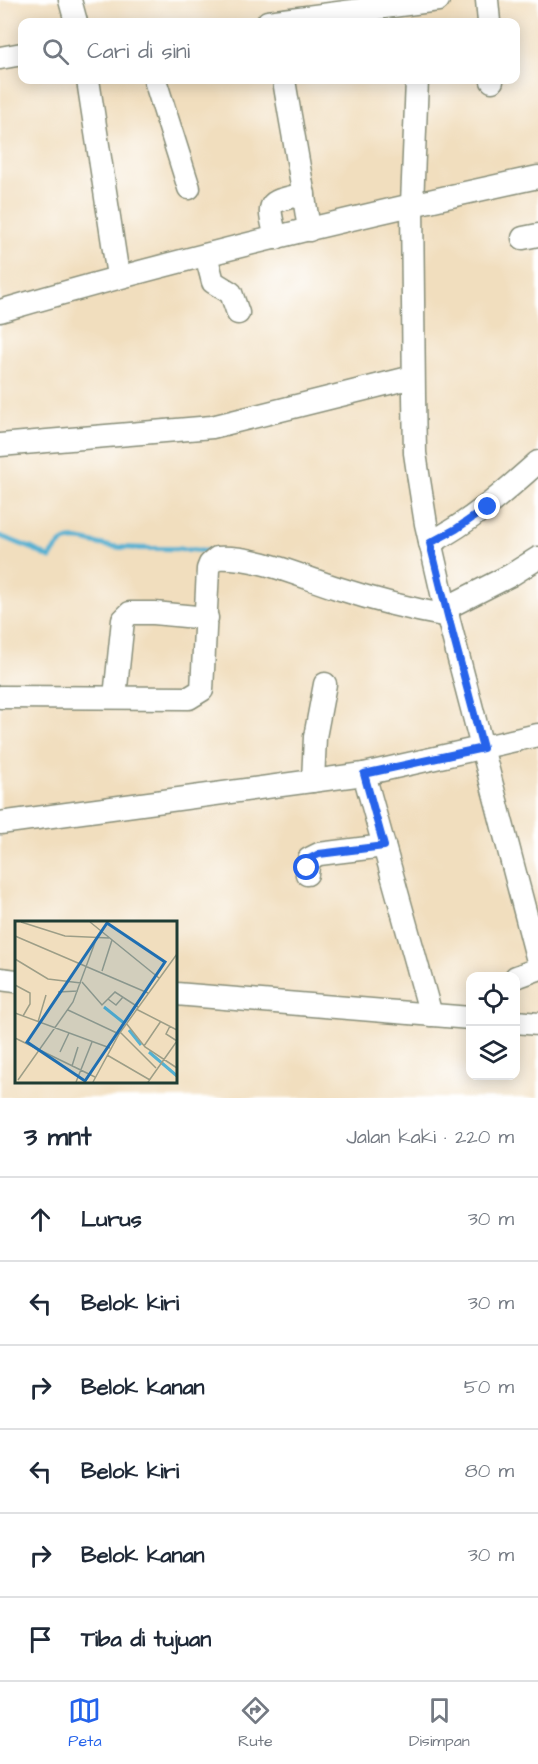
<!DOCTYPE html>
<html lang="id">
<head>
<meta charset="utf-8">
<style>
  :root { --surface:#fff; --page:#f2f2f3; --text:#1f2937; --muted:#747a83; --line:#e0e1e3; --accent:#2563eb }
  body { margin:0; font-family:"Architects Daughter",sans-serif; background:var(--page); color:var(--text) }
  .controls { position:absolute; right:18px; bottom:18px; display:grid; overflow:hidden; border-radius:12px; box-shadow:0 3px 15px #0003 }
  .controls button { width:54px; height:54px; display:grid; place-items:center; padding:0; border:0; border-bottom:2px solid var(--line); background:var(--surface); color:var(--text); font:30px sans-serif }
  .stop { position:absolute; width:18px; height:18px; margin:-14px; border:4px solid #2563eb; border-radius:50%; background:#fff }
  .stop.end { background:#2563eb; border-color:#fff; box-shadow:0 2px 6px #0008 }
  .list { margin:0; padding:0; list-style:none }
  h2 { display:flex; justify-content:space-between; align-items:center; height:78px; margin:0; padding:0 24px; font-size:26px }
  h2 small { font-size:20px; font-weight:400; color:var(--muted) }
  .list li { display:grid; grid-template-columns:39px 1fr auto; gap:18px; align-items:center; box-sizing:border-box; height:84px; padding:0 24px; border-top:2px solid var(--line) }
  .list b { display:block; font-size:22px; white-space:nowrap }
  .list em { font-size:20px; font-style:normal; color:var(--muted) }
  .icon { flex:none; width:33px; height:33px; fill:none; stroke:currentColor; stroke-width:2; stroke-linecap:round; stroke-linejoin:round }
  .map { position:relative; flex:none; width:538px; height:1098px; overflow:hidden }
  .search { position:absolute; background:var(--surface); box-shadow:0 3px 15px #0003; left:18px; right:18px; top:18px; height:66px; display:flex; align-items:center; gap:15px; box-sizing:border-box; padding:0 21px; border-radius:12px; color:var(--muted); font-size:22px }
  .sheet { height:582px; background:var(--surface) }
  nav { display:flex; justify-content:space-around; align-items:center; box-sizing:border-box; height:84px; border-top:2px solid var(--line); background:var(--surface); font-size:16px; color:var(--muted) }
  nav a { display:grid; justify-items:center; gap:3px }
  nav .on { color:var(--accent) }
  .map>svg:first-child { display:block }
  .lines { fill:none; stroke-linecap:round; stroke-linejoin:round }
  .stream { stroke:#54b1d2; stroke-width:5 }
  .minor-casing { stroke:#888e79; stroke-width:25 }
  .minor { stroke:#fff; stroke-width:22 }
  .route { stroke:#2563eb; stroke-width:8 }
  .inset-river { fill:none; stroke:#54b1d2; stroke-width:3 }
  .inset-road { fill:none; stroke:#9d9e87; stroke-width:1.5 }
  .view { fill:#1f6fb2; fill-opacity:0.15; stroke:#1f6fb2; stroke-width:3 }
  .inset-edge { fill:none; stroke:#1f3d34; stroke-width:3 }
</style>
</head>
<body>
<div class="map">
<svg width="538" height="1098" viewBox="0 0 538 1098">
  <rect width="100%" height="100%" fill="#fff"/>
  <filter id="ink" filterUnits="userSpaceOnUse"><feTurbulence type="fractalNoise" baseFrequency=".0167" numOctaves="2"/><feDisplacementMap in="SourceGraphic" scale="12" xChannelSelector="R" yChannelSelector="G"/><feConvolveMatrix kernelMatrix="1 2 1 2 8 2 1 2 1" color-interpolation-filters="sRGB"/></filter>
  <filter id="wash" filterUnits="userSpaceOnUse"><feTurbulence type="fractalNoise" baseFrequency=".008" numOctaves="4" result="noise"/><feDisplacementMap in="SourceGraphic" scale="24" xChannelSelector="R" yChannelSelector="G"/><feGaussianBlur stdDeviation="1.35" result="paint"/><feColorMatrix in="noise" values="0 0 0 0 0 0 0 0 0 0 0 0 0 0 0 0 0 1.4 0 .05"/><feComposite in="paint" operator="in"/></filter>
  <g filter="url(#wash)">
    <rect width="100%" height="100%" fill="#f1debe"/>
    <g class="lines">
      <path class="stream" d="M0,536L31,548L50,558C54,550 58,544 66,541C80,537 94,544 108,546C142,551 178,546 212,552"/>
    </g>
  </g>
  <g filter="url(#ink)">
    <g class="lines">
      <g class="minor-casing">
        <g id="minor">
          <polyline points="70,0 76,22"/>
          <polyline points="487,0 489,22"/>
          <polyline points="268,22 438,0"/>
          <polyline points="0,58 22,54"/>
          <polyline points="88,80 118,276"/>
          <polyline points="155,80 189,188"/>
          <path d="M284,80C292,130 302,179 309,230"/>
          <polyline points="417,80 412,204 414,396 415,453 419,480 426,524 444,602 538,961"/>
          <polyline points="492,80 492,81"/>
          <path d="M276,238C267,200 266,203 304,194"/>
          <polyline points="523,238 538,235"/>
          <polyline points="206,255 213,282 231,293 238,313"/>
          <path d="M0,311C178,259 357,216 538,177"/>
          <polyline points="0,445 212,427 413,377"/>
          <path d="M430,543C473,520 502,494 538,462"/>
          <polyline points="446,608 511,575 538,558"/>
          <path d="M0,697L189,698L202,690L208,569L210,564L217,558C257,556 299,576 337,588C374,600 409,609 448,616"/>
          <polyline points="115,697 123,620 130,613 154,613 207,618"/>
          <polyline points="364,774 431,1015"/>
          <polyline points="313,781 315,737 325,684"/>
          <polyline points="0,823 364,774 538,735"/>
          <polyline points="307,874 309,859 319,854 384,846"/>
          <polyline points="516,977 538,969"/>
          <polyline points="0,979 16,981"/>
          <polyline points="176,994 470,1018"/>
          <polyline points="516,1022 538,1024"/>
        </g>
      </g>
      <use href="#minor" class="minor"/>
    </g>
  </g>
  <g class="lines" filter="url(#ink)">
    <polyline class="route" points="307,868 309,859 319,854 384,846 364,774 483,748 448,616 430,543 456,529 488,507"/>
  </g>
  <g transform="translate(15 921)">
    <rect width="162" height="162" fill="#f1debe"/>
    <path class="inset-river" d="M89,86L109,102M114,109L126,124M134,131L162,155"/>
    <path class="inset-road" d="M6,1L50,15L94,17M75,1L144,57M0,15L133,72M0,38L33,58L66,62M87,50L97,19M67,61L87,84L100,71L123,86M0,64L15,72V83L8,95M43,71L63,70M93,78L101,84L108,76M121,88L162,109M53,89L104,113M0,92L95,127M23,101L31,74M111,102L130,126L162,147M155,105L151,113L162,120M105,111L141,147M0,117L80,156M129,125L146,100M45,131L54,112M92,134L135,159M57,145L63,126M3,159L58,81L82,16M61,161L77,121M78,161L104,113L162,33M133,161L162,120"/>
    <path class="view" d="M92,2L150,41L70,160L12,121Z"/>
    <rect width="162" height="162" class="inset-edge"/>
  </g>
</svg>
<div class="controls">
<button><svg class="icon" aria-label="locate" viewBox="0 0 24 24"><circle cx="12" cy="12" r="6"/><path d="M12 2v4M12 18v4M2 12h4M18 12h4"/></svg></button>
<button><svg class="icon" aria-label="layers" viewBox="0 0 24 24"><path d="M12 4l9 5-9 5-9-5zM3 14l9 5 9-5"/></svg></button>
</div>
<div class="stop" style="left:307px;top:868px"></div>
<div class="stop end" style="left:488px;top:507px"></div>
<div class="search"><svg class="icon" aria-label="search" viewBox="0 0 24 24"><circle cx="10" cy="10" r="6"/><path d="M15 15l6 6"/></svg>Cari di sini</div>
</div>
<section class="sheet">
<h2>3 mnt<small>Jalan kaki · 220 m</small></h2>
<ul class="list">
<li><svg class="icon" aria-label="ahead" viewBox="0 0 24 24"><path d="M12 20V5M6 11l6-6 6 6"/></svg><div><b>Lurus</b></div><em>30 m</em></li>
<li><svg class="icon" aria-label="left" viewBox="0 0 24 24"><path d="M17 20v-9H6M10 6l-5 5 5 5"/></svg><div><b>Belok kiri</b></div><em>30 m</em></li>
<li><svg class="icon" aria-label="right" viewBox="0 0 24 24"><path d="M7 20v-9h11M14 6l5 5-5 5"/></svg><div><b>Belok kanan</b></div><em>50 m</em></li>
<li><svg class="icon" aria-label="left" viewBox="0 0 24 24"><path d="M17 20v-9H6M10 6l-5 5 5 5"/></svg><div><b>Belok kiri</b></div><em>80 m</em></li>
<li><svg class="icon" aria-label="right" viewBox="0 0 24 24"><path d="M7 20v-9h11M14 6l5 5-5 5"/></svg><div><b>Belok kanan</b></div><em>30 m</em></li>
<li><svg class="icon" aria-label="arrive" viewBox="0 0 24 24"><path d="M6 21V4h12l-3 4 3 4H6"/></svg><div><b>Tiba di tujuan</b></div></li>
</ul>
</section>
<nav>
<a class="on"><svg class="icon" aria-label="map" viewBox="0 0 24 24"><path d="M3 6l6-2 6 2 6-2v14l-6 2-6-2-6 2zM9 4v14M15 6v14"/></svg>Peta</a>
<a><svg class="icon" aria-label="directions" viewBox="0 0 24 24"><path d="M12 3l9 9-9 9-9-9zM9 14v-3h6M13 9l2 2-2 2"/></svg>Rute</a>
<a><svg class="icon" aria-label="saved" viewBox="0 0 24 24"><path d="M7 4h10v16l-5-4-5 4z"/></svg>Disimpan</a>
</nav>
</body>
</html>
